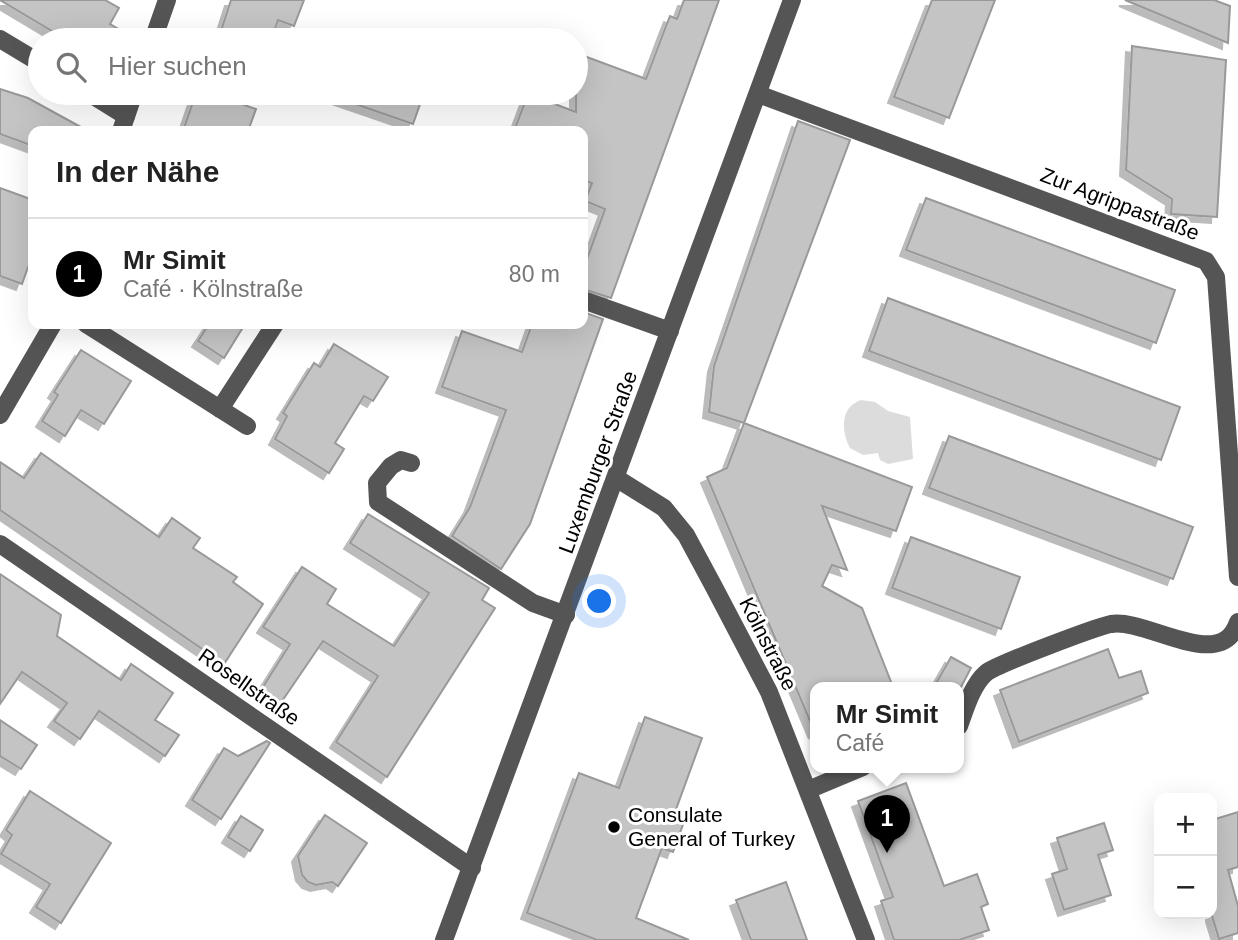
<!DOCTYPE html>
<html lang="de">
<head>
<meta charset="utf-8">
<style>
  :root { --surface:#fff; --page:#f6f6f6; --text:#222; --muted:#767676; --line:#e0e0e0; --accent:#000 }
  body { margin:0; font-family:Arial,sans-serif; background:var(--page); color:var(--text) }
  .controls { position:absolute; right:21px; bottom:21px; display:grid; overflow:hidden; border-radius:14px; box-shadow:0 7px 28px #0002 }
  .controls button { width:63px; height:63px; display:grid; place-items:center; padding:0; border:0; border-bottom:2px solid var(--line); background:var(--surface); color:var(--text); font:35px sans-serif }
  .you { position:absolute; left:600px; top:602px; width:24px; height:24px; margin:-18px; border:5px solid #fff; border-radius:50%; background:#1a73e8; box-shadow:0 0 0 10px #1a73e833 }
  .badge { display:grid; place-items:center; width:46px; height:46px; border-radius:50%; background:var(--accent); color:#fff; font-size:23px; font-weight:700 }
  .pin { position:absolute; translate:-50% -58px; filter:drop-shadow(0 2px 4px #0008) }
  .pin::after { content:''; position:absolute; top:37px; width:24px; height:21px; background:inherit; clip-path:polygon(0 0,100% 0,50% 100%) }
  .popup { position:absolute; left:810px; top:682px; width:154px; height:91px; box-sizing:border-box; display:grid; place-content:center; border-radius:14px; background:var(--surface); filter:drop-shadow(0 2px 5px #0005); font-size:23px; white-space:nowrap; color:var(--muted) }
  .popup b { font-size:26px; color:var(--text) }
  .popup::after { content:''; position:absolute; left:50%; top:100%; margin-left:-14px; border:14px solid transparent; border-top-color:var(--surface) }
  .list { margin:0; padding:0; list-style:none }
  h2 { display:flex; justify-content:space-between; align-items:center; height:91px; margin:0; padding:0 28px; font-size:30px }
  h2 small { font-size:23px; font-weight:400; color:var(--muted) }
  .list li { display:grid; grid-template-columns:46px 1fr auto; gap:21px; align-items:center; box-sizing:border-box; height:112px; padding:0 28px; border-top:2px solid var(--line) }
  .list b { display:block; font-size:26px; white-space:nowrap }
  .list p { margin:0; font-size:23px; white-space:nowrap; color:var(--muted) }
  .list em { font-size:23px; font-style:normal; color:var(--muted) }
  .icon { flex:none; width:38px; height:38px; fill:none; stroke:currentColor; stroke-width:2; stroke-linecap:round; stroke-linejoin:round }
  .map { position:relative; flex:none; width:1238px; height:940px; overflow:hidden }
  .search { position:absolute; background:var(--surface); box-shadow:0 7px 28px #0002; left:28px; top:28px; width:560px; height:77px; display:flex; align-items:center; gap:18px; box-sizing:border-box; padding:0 24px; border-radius:38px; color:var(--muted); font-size:26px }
  .panel { position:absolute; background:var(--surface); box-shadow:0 7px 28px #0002; left:28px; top:126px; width:560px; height:203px; border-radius:14px }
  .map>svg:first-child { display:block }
  .green { fill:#dcdcdc }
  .building { fill:#c4c4c4; stroke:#999; stroke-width:2; filter:url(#shadow) }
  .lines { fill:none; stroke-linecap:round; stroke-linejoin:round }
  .minor { stroke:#555; stroke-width:18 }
  .poi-dot { fill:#000; stroke:#fff; stroke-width:2.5 }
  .labels { text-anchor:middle; stroke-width:6; stroke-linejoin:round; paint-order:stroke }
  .street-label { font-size:21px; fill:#000; stroke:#fff }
  .poi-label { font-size:21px; fill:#000; stroke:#fff; text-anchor:start }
</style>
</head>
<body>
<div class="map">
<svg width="1238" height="940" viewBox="0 0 1238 940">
  <defs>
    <filter id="shadow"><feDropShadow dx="-6" dy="6" stdDeviation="0" flood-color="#0004"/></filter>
  </defs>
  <rect width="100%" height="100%" fill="#fff"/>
  <path class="green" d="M861,400L875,402L888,411L910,417L913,459L888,464L880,460L878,453L863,455L850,448C841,431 840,407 861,400Z"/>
  <g class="building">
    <polygon points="0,0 105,0 119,8 110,24 138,40 67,40"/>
    <polygon points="231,0 304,0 294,26 278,20 272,37 263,34 261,40 218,40"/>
    <polygon points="684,0 719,0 611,298 583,289 583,270 605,209 585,201 592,183 583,180 583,131 514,131 528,94 576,112 576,53 646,79 666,26 670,16 677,19"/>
    <polygon points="932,0 995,0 949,118 894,97"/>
    <polygon points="1125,0 1214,0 1230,6 1228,43"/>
    <polygon points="1132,46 1226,60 1217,217 1171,214 1172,199 1126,170"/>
    <polygon points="0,89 28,98 88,131 33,131 33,146 0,134"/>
    <polygon points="196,93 210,93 256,109 248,131 183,131"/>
    <polygon points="336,93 424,93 413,124 335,97"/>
    <polygon points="798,121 850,140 744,423 709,412 714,366"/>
    <polygon points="0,188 33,200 33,253 22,284 0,276"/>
    <polygon points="926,198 1175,290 1156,343 906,250"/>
    <polygon points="888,298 1180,407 1161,460 869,351"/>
    <polygon points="583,312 603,319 530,524 501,569 452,536 470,507 506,410 442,387 462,331 522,352 532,324 583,324"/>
    <polygon points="209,324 245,324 224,358 198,341"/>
    <polygon points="334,344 388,377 373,401 364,396 335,443 344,449 329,473 275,439 287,416 283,413 314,363 320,367"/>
    <polygon points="81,350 131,381 104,424 81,410 65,436 42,421 58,395 54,392"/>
    <polygon points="744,423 912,487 896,531 822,506 847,570 832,565 822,586 862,608 893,687 815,687 815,733 707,477 727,468"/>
    <polygon points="949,436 1193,527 1173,579 929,488"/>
    <polygon points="41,453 159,537 172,518 200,538 193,548 237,577 233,582 263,604 224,664 0,510 0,462 24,478"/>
    <polygon points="368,514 489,588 482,600 495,608 387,777 336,742 378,676 323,641 280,704 261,690 290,644 263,627 302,567 336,589 327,604 394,646 429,593 350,543"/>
    <polygon points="911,537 1020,577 1001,629 892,588"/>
    <polygon points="0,574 61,615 57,636 121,680 131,664 173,693 155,720 179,735 165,756 99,711 80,739 54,721 67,703 22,672 0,704"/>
    <polygon points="1108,649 1119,678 1141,671 1148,693 1019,742 1000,690"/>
    <polygon points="951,657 971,668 961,687 934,687"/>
    <polygon points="645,717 702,738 674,815 685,819 673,852 662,848 636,918 689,940 597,940 527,913 579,773 619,788"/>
    <polygon points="0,720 37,745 21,769 0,756"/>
    <polygon points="267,741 270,743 221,819 192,800 224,748 238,756"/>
    <polygon points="906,783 944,886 977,874 988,904 981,907 989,930 959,940 894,940 881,901 893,897 858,801"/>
    <polygon points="30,791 111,843 61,923 36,907 50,884 1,854 12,835 6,830"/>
    <polygon points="1238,812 1238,867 1228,870 1238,906 1238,933 1219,939 1212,916 1212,820"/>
    <polygon points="325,815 367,843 338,886 332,882 316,885 308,882 302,875 298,856"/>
    <polygon points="241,816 263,830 250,851 228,837"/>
    <polygon points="1104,823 1113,850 1098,855 1111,895 1064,910 1052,874 1067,869 1057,838"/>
    <polygon points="786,882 807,940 751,940 736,900"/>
  </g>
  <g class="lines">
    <g class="minor">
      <polyline points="0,39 40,63"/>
      <polyline points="153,40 167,0"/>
      <polyline points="89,93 126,116"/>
      <polyline points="758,94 1206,261 1216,277 1238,577"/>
      <polyline points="121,131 134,93"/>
      <polyline points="583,300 670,331"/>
      <polyline points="86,324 247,426"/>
      <polyline points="220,409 275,324"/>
      <polyline points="0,415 53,324"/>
      <polyline points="411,463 401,460 391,466 377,483 378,502 533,603 566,615"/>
      <polyline points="616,478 664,508 686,535 714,587 769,692 866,940"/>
      <polyline points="0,544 472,868"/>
      <path d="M959,726C965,710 972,685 986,673C995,665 1096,627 1111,624C1147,618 1221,674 1238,622"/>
      <polyline points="808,790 863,767"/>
      <polyline points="444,940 792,0"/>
    </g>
  </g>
  <circle class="poi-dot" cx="614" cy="827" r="7"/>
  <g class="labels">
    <g class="street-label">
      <text transform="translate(1120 204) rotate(21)" y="7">Zur Agrippastraße</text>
      <text transform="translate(598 462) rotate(-70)" y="7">Luxemburger Straße</text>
      <text transform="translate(768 644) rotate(63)" y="7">Kölnstraße</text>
      <text transform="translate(249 687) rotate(35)" y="7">Rosellstraße</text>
    </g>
    <g class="poi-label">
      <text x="628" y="822">Consulate<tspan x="628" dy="24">General of Turkey</tspan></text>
    </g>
  </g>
</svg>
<div class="controls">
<button>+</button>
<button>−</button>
</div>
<div class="you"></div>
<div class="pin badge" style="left:887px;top:853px">1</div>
<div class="popup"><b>Mr Simit</b>Café</div>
<div class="search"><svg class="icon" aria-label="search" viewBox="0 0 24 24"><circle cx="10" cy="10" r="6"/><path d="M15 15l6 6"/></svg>Hier suchen</div>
<section class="panel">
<h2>In der Nähe<small></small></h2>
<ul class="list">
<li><span class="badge">1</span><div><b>Mr Simit</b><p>Café · Kölnstraße</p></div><em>80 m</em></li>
</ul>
</section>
</div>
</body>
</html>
